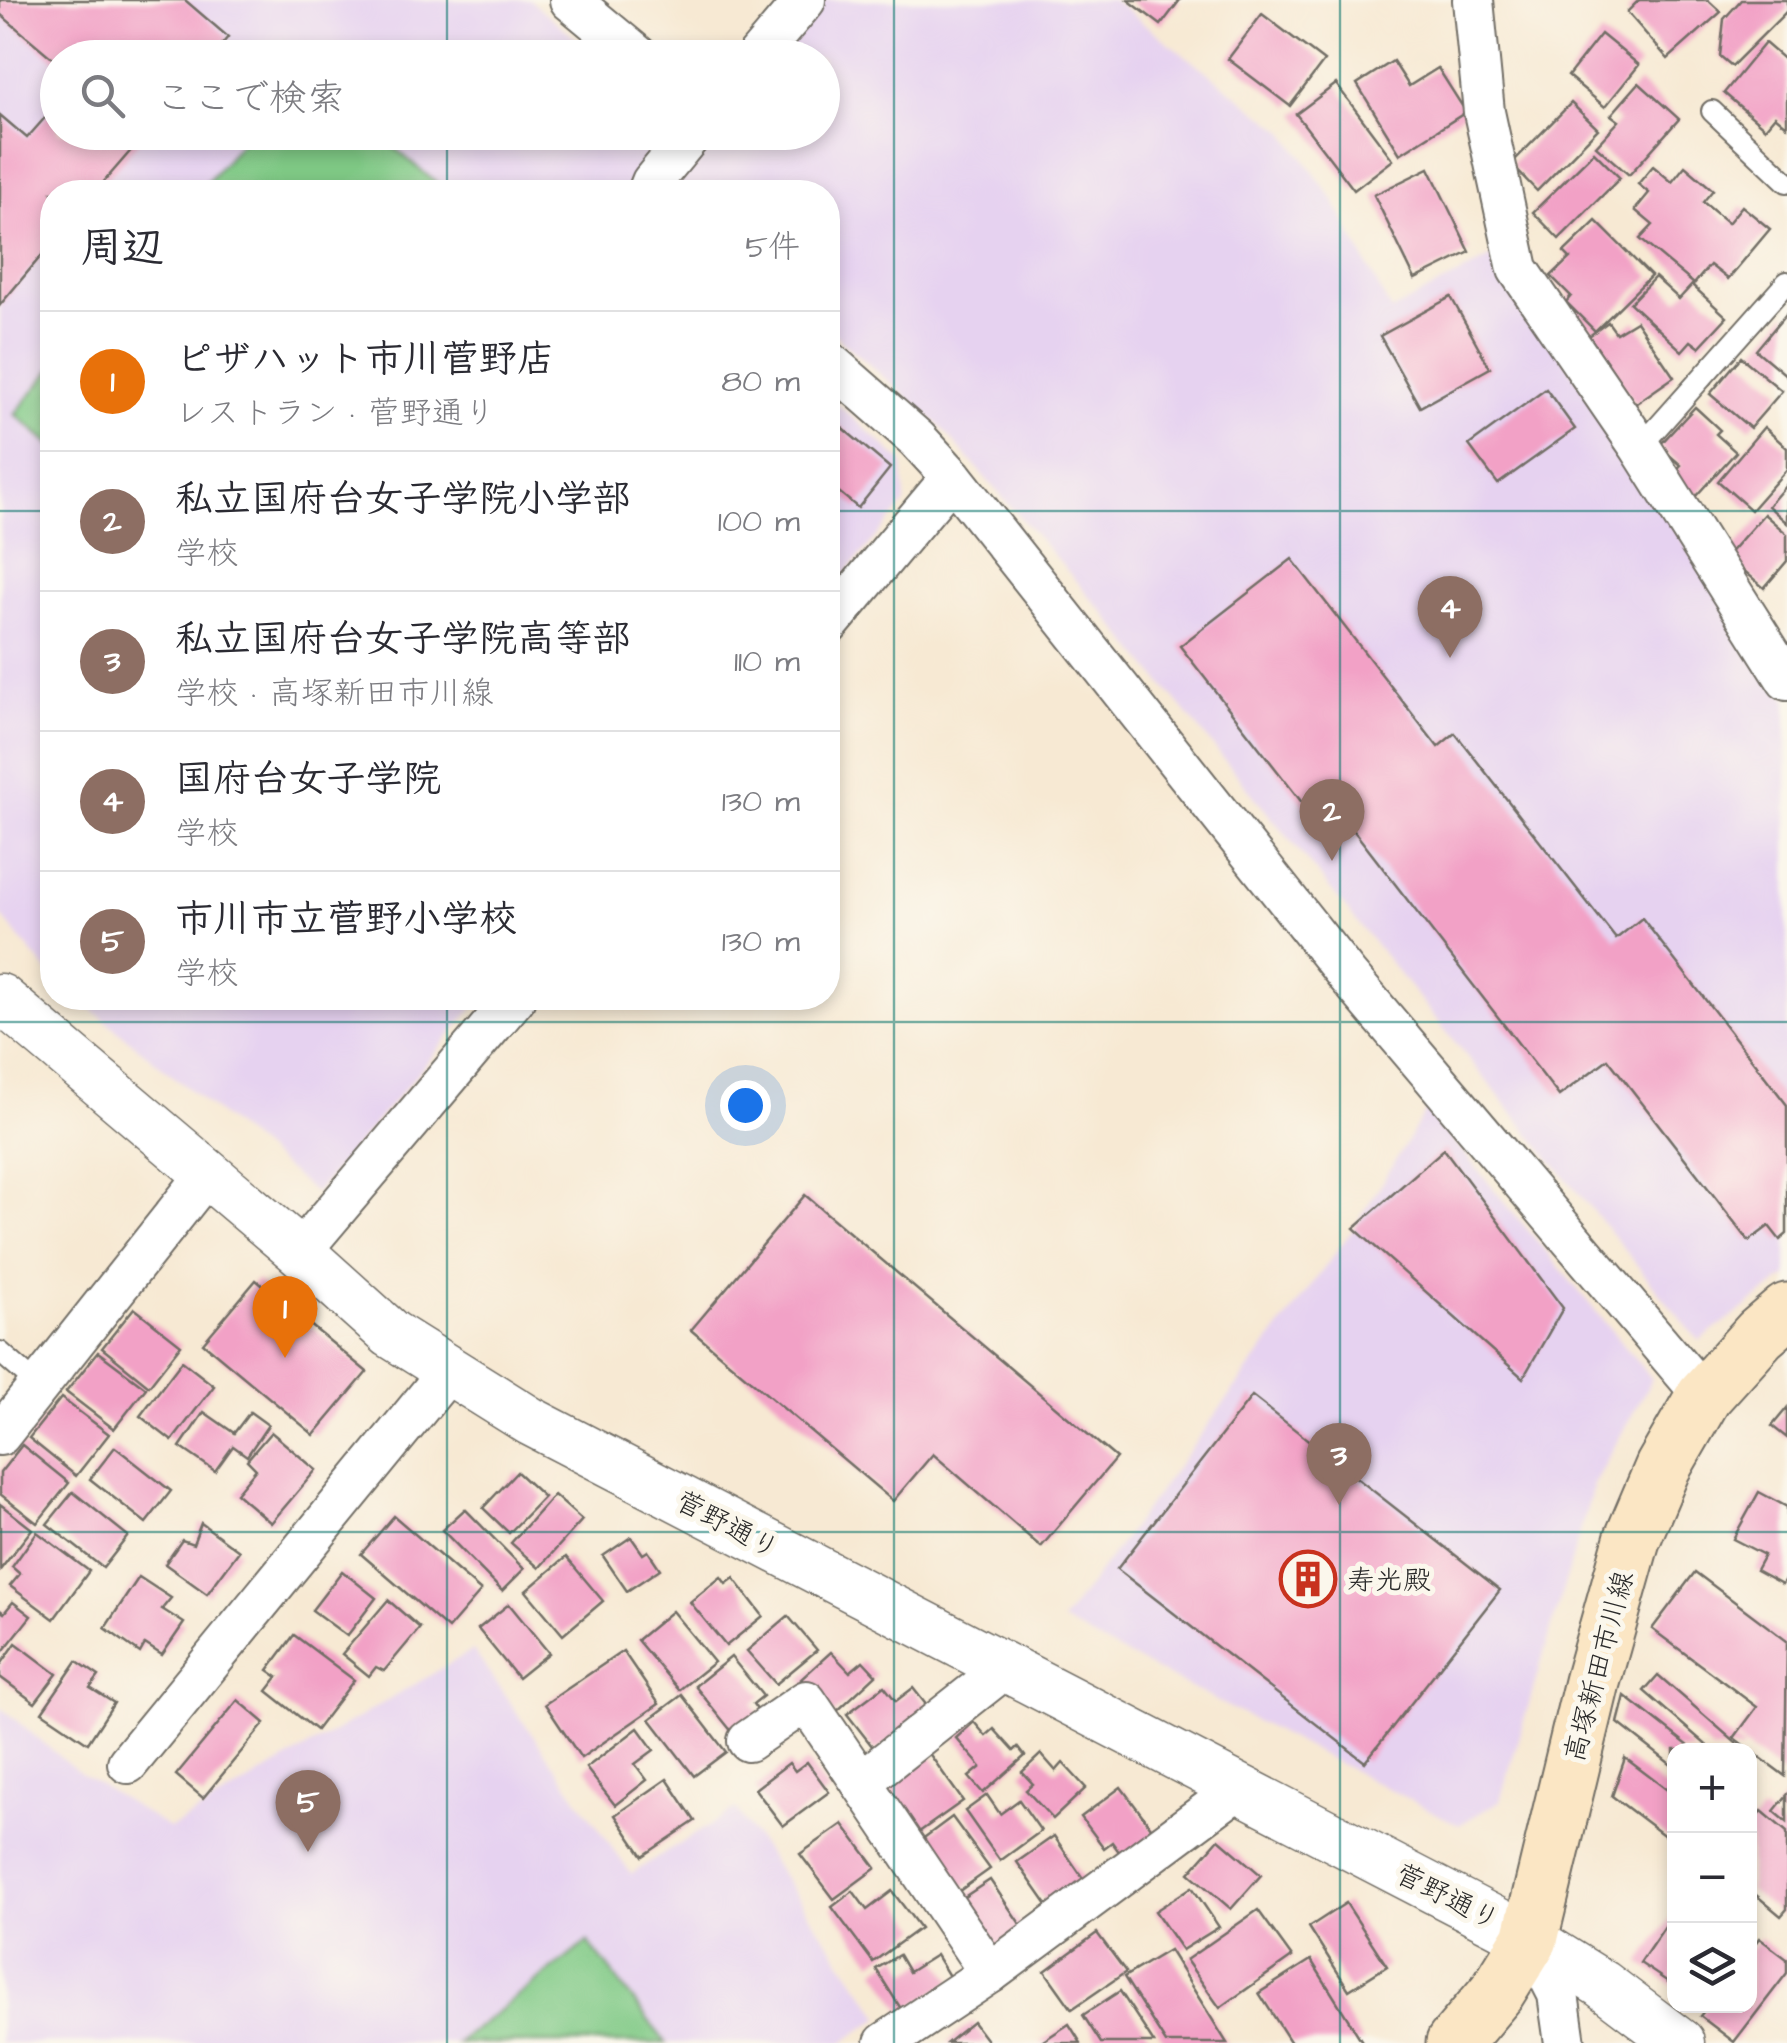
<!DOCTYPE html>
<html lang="ja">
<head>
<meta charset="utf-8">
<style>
  :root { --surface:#fff; --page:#f2f2f3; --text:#2b2b33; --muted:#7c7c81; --line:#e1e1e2; --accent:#c8321e }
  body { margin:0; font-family:"Architects Daughter","Klee One",sans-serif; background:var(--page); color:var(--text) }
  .controls { position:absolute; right:30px; bottom:30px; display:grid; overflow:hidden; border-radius:20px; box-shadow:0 5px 15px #0003 }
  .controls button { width:90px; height:90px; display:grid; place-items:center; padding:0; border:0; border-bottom:2px solid var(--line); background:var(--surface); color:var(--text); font:50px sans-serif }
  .you { position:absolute; left:745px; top:1105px; width:35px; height:35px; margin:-25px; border:8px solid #fff; border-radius:50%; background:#1a73e8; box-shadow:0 0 0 15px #1a73e833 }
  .badge { display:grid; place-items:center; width:65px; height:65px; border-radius:50%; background:var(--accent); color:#fff; font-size:32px; font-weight:700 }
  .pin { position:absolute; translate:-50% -82px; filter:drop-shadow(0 2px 5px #0008) }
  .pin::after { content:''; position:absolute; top:52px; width:35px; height:30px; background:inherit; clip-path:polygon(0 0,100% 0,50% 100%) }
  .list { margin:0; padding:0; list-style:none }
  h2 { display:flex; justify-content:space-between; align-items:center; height:130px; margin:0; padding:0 40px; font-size:42px }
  h2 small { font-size:32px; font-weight:400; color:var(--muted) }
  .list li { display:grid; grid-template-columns:65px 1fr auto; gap:30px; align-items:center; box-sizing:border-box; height:140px; padding:0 40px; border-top:2px solid var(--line) }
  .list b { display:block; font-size:38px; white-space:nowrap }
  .list p { margin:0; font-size:32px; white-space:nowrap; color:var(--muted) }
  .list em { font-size:32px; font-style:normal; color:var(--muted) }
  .icon { flex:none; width:55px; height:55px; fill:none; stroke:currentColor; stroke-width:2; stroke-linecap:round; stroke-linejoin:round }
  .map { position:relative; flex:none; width:1787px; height:2043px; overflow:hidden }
  .search { position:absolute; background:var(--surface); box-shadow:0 5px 15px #0003; left:40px; top:40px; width:800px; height:110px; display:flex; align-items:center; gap:25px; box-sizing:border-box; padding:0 35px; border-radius:55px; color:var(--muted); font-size:38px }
  .panel { position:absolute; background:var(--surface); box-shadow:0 5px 15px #0003; left:40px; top:180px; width:800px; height:830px; border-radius:40px }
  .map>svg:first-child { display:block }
  .built { fill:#e6d2f0 }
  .green { fill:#7fc985; stroke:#557a58; stroke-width:2.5 }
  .building { fill:#f2a1c6 }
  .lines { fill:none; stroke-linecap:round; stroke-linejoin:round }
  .service-casing { stroke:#726e66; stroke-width:24 }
  .minor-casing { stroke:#726e66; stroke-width:44 }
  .tertiary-casing { stroke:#726e66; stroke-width:51 }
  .secondary-casing { stroke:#726e66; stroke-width:59 }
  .service { stroke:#fff; stroke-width:20 }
  .minor { stroke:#fff; stroke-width:40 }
  .tertiary { stroke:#fff; stroke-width:48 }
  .secondary { stroke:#fbe6c4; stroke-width:55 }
  .grid { fill:none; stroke:#0f766e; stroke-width:2.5; stroke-opacity:0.55 }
  .labels { text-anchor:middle; stroke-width:10; stroke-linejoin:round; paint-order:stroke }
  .street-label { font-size:28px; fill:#2b2b2b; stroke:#fbf7ec }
  .poi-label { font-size:28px; fill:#2b2b2b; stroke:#fbf7ec; text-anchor:start }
</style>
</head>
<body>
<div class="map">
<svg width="1787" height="2043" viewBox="0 0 1787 2043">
  <rect width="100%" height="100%" fill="#fbf7ec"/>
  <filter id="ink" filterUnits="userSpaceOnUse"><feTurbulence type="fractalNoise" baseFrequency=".01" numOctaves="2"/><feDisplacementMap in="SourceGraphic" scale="20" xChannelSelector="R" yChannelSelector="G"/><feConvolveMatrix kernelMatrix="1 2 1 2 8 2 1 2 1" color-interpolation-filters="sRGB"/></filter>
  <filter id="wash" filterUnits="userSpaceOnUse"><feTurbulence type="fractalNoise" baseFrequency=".0048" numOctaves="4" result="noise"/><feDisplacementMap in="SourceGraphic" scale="40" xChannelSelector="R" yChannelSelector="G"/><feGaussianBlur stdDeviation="2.25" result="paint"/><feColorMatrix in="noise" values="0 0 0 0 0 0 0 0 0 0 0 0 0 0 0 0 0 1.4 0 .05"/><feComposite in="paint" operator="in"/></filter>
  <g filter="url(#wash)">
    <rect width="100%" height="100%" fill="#f7e9d3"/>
    <g class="built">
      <polygon points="0,0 530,0 598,57 58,58 58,132 667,133 628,187 629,192 52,192 52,977 0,914"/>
      <polygon points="825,0 1113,0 1284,131 1335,202 1391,311 1496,255 1787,700 1787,1277 1699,1341 1107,616 938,424 828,329 828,192 668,192 709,133 822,132 822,58 774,57"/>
      <polygon points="828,396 903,462 905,503 828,594"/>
      <polygon points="78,998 482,998 315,1193"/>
      <polygon points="1427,1109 1652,1379 1595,1481 1500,1801 1459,1825 1062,1622 1354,1228"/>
      <polygon points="473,1650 631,1874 736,1809 881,2017 842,2043 0,2043 0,1707 76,1770 170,1829"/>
    </g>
    <g class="green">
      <polygon points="249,133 377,133 447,192 199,192"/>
      <polygon points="52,369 52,446 15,414"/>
      <polygon points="588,1942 666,2043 457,2043"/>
    </g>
    <g id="blocks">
      <g class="building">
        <polygon points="0,0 185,0 228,37 211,58 58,58 58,63 0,14"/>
        <polygon points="1128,0 1180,0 1161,25"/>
        <polygon points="1639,0 1708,0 1721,12 1668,59 1627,12"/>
        <polygon points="1741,0 1787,0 1787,11 1732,66 1720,56 1724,19"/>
        <polygon points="1262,14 1324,61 1290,106 1228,59"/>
        <polygon points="1601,34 1639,65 1605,107 1568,76"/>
        <polygon points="1765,43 1787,62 1787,126 1775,116 1765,128 1724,93"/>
        <polygon points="1393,61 1409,86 1438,68 1466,112 1400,154 1357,84"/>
        <polygon points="1639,83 1679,119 1629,175 1596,146 1619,121 1611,115"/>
        <polygon points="1336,84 1393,160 1354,190 1296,114"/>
        <polygon points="58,103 58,132 147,132 95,192 52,192 52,243 0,305 0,115 27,138"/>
        <polygon points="1571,103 1598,129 1537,191 1511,164"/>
        <polygon points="1594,152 1620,178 1559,239 1533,212"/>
        <polygon points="1653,166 1672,182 1685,166 1713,190 1703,202 1728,223 1742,206 1770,229 1728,279 1710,265 1694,284 1640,239 1653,225 1635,210 1649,193 1638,184"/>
        <polygon points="1429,168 1470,252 1415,279 1374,195"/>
        <polygon points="1596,221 1651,276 1595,331 1566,302 1571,296 1551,276 1570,258 1564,252"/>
        <polygon points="1655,277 1679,299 1692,285 1727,317 1699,347 1691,341 1682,351 1630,303"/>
        <polygon points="1451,297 1490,368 1420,407 1380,336"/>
        <polygon points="1787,313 1787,376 1756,350"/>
        <polygon points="1636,321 1674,377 1635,404 1589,336 1608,322 1616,333"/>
        <polygon points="1741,357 1782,391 1750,428 1710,394"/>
        <polygon points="1546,389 1575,429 1498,484 1469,445"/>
        <polygon points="1695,407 1720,430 1716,434 1736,452 1694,498 1670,477 1681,465 1659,446"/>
        <polygon points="828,416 890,468 858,508 828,483"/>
        <polygon points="1764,427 1787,448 1787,469 1751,510 1718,481"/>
        <polygon points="1787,484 1787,523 1768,506"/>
        <polygon points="1764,514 1787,534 1787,561 1764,588 1727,556"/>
        <polygon points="1292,559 1438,747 1455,733 1616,939 1642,918 1787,1105 1787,1234 1780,1240 1769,1226 1749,1241 1608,1059 1559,1096 1344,818 1325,832 1180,646"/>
        <polygon points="1444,1149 1563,1308 1523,1378 1354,1228"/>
        <polygon points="805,1195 1116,1458 1041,1547 933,1454 893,1501 691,1330"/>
        <polygon points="256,1280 367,1372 314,1435 203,1343"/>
        <polygon points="134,1308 181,1345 149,1386 102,1348"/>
        <polygon points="98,1352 146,1388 114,1429 66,1392"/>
        <polygon points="182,1361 214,1386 172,1441 140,1416"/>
        <polygon points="1252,1396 1500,1590 1365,1762 1117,1569"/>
        <polygon points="61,1398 109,1434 76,1476 29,1438"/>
        <polygon points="1787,1408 1787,1438 1772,1426"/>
        <polygon points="204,1412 234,1433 250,1412 268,1425 247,1456 233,1446 215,1471 180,1447"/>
        <polygon points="271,1432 316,1470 271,1523 236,1493 256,1469 247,1460"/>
        <polygon points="22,1445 69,1483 37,1523 0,1494 0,1473"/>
        <polygon points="115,1447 171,1491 146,1523 90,1479"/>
        <polygon points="517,1472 544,1497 509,1533 483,1508"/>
        <polygon points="73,1492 128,1536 103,1568 47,1524"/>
        <polygon points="1759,1492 1787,1507 1787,1576 1782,1584 1756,1570 1764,1555 1733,1539"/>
        <polygon points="554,1495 582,1520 539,1568 511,1543"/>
        <polygon points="0,1504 32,1529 0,1570"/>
        <polygon points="465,1509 524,1569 502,1591 442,1530"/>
        <polygon points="394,1516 481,1591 448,1629 361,1554"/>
        <polygon points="201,1523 239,1551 207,1594 165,1564 182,1540 193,1544"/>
        <polygon points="37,1532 89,1571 54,1619 10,1586 20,1574 12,1567"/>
        <polygon points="631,1537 643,1554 648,1551 660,1569 627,1591 603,1556"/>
        <polygon points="566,1557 603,1601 563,1635 526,1591"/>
        <polygon points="342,1571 376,1598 347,1636 312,1610"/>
        <polygon points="1695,1572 1787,1641 1785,1776 1734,1738 1757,1707 1652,1629"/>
        <polygon points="139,1577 171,1598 162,1609 184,1623 162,1655 145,1644 140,1653 105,1628"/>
        <polygon points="721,1577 726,1584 734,1578 763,1616 726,1646 690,1602"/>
        <polygon points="388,1600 420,1628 384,1671 376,1667 369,1676 342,1654"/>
        <polygon points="13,1602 31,1616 0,1655 0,1610 4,1613"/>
        <polygon points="509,1604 549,1653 518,1678 478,1629"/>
        <polygon points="672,1611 714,1662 679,1690 637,1640"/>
        <polygon points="788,1616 817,1650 776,1684 747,1651"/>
        <polygon points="294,1635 354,1680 316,1730 267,1691 278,1677 268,1670"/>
        <polygon points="16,1643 57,1674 35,1703 0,1677 0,1666"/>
        <polygon points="623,1651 659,1704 581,1758 545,1704"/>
        <polygon points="831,1652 850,1672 863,1661 876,1675 833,1715 801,1679"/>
        <polygon points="731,1657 763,1696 753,1704 763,1718 737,1738 695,1686"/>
        <polygon points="77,1661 99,1676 90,1688 114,1703 88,1743 42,1712"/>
        <polygon points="1658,1675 1744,1750 1712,1750 1644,1691"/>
        <polygon points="884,1686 896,1701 913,1688 931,1711 876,1751 847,1714"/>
        <polygon points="682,1695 726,1752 694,1776 650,1719"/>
        <polygon points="1625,1696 1694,1750 1674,1750 1674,1767 1618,1723"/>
        <polygon points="238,1700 265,1723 203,1798 176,1775"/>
        <polygon points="974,1722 986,1736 994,1729 1014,1751 1018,1747 1025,1756 983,1793 969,1777 981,1767 956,1738"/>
        <polygon points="638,1728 654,1750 635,1764 647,1780 615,1805 586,1768"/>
        <polygon points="926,1749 963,1801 912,1837 891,1807 898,1801 883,1780"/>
        <polygon points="1041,1754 1056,1771 1063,1763 1086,1788 1053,1819 1026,1790 1033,1784 1022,1772"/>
        <polygon points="1625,1758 1674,1795 1674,1843 1612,1796"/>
        <polygon points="807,1762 829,1792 783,1826 755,1789 789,1763 795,1771"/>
        <polygon points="667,1779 695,1821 643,1856 615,1815"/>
        <polygon points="1121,1787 1163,1843 1130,1867 1112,1842 1104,1848 1081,1817"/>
        <polygon points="987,1795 1000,1814 1019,1800 1041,1831 1000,1861 965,1811"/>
        <polygon points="1787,1795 1787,1822 1774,1811"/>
        <polygon points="1762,1811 1787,1832 1787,1909 1781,1916 1750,1890 1750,1826"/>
        <polygon points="952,1817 990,1869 955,1894 917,1843"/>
        <polygon points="843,1824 876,1868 834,1899 800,1854"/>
        <polygon points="1054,1836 1091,1890 1054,1915 1017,1862"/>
        <polygon points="1219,1839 1261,1875 1231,1909 1189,1873"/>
        <polygon points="990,1880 1027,1934 999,1953 952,1905"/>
        <polygon points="1192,1887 1219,1927 1182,1950 1155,1911"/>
        <polygon points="853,1891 867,1910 892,1891 920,1928 873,1962 832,1907"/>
        <polygon points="1346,1903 1387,1966 1349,1990 1309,1927"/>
        <polygon points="1258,1910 1292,1957 1220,2008 1186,1960"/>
        <polygon points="1674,1913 1674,1986 1640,1963"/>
        <polygon points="1097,1933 1126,1972 1072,2009 1045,1971"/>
        <polygon points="1759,1938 1787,1959 1787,1973 1734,2042 1700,2016 1708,2006 1750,2006 1750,1951"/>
        <polygon points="1169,1950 1227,2043 1166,2043 1124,1977"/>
        <polygon points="899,1955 909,1972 936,1955 952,1981 903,2012 876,1969"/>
        <polygon points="1311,1960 1363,2043 1291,2043 1259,1993"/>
        <polygon points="1120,1991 1154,2043 1101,2043 1083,2015"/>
        <polygon points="973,2022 989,2043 947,2043"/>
        <polygon points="1069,2024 1081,2043 1040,2043"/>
      </g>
    </g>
  </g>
  <g filter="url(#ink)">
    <use href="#blocks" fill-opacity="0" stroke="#726e66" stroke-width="2.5"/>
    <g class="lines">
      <g class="service-casing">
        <g id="service">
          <polyline points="1712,111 1787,182"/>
          <polyline points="1640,447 1787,282"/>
          <polyline points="0,1352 40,1387"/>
        </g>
      </g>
      <g class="minor-casing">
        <g id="minor">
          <polyline points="570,0 640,58"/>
          <polyline points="1473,0 1484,112 1518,269 1640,447 1787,680"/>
          <polyline points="756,58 805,0"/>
          <polyline points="648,192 652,182 693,132"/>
          <polyline points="828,361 917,439 952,477 1347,975 1704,1396"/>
          <polyline points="828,625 952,477"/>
          <polyline points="300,1252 515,998"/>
          <polyline points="0,1435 207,1174"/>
          <polyline points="748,1741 806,1701 861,1782"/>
          <polyline points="128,1763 448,1372"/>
          <polyline points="1530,1939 1558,1994 1565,2043"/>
          <polyline points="990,1973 861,1782 1004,1669"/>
          <polyline points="885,2043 990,1973 1238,1789"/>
        </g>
      </g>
      <g class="tertiary-casing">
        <polyline id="tertiary" points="0,998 300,1252 391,1334 530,1421 1530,1939 1602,1984 1680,2043"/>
      </g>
      <g class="secondary-casing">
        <polyline id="secondary" points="1454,2043 1497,1992 1530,1939 1592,1682 1632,1540 1663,1467 1704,1396 1760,1334 1787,1311"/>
      </g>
      <use href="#service" class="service"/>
      <use href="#minor" class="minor"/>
      <use href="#tertiary" class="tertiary"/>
      <use href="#secondary" class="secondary"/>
    </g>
  </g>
  <path class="grid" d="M447,0V58M894,0V2043M1340,0V2043M447,132V192M0,511H52M828,511H1787M447,998V2043M0,1022H1787M0,1532H1787"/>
  <defs>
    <g id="building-ring" transform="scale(2.875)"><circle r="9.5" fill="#fbf7ec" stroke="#c8321e" stroke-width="1.5"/><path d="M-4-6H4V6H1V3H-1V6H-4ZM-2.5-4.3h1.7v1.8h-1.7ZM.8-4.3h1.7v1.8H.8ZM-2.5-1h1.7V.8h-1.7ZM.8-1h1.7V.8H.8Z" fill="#c8321e"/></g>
  </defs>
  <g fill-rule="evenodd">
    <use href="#building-ring" x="1308" y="1579"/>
  </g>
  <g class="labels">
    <g class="street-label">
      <text transform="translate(728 1524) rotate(28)" y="10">菅野通り</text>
      <text transform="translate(1598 1666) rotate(-75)" y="10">高塚新田市川線</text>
      <text transform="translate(1448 1896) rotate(27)" y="10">菅野通り</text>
    </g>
    <g class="poi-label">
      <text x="1347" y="1589">寿光殿</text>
    </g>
  </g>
</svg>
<div class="controls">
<button>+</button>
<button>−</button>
<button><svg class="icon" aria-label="layers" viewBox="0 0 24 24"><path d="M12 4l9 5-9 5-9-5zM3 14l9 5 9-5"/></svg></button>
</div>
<div class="you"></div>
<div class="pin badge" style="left:285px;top:1358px;background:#e8710a">1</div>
<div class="pin badge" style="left:1332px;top:861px;background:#8d6e63">2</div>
<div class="pin badge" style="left:1339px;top:1505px;background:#8d6e63">3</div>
<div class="pin badge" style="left:1450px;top:658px;background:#8d6e63">4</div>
<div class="pin badge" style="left:308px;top:1852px;background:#8d6e63">5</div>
<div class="search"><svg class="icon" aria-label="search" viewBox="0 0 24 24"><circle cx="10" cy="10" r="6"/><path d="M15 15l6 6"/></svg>ここで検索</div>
<section class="panel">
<h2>周辺<small>5件</small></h2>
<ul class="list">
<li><span class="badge" style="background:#e8710a">1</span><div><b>ピザハット市川菅野店</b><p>レストラン · 菅野通り</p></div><em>80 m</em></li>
<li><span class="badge" style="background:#8d6e63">2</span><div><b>私立国府台女子学院小学部</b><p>学校</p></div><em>100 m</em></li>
<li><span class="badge" style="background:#8d6e63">3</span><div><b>私立国府台女子学院高等部</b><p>学校 · 高塚新田市川線</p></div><em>110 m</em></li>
<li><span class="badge" style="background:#8d6e63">4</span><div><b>国府台女子学院</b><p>学校</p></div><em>130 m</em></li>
<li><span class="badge" style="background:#8d6e63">5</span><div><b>市川市立菅野小学校</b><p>学校</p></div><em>130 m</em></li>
</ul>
</section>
</div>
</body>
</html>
